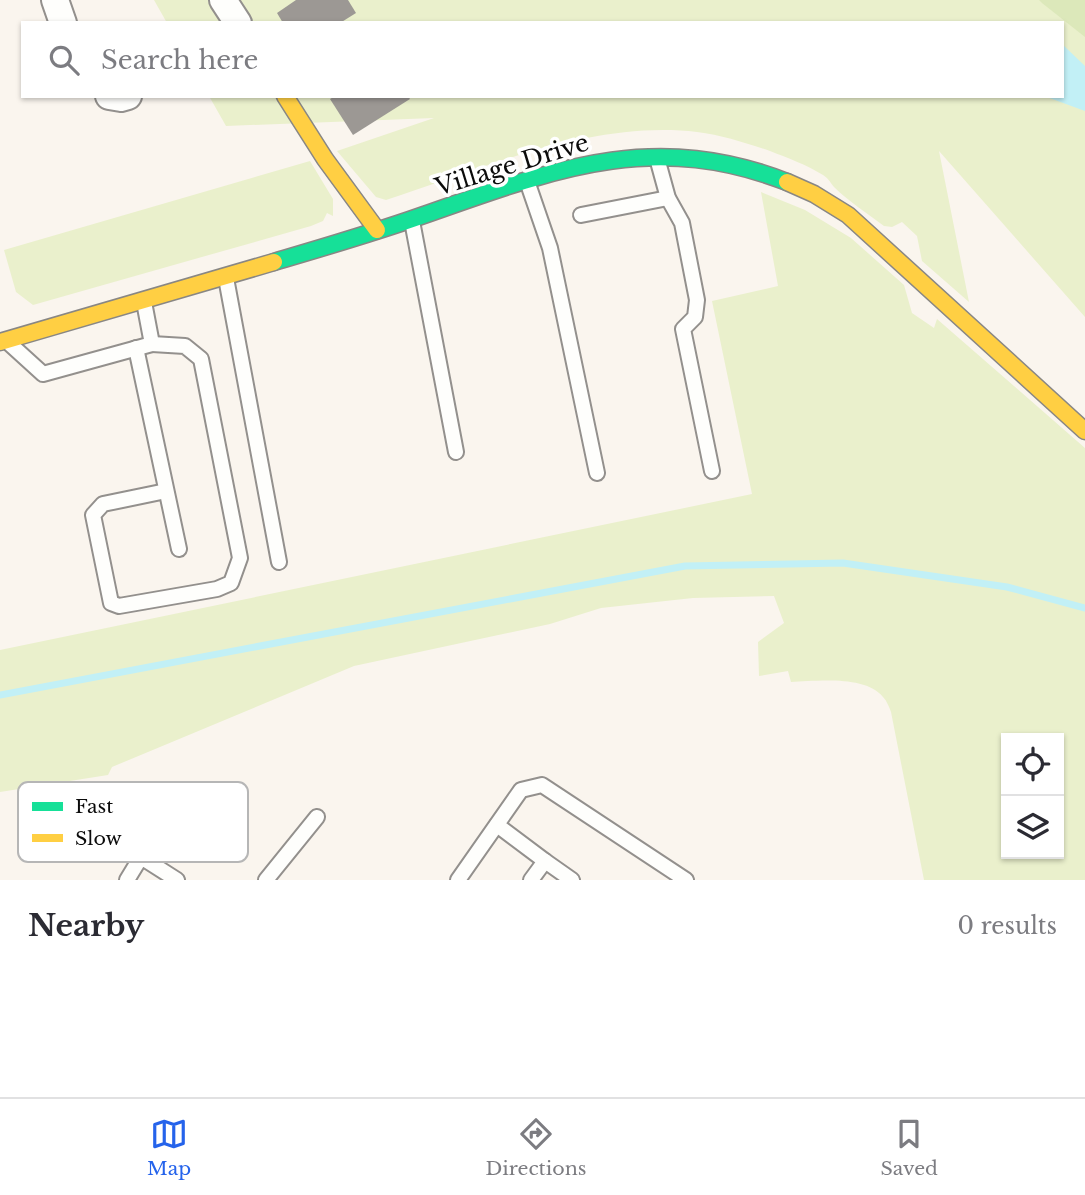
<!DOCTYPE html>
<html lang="en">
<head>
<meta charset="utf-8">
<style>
  :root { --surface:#fff; --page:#f2f2f3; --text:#2b2b33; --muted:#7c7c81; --line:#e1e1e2; --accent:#2563eb }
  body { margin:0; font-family:"Libre Baskerville",serif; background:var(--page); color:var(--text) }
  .controls { position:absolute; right:21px; bottom:21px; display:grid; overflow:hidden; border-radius:0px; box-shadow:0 2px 5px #0004 }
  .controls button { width:63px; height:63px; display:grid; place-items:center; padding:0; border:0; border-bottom:2px solid var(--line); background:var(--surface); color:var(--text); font:35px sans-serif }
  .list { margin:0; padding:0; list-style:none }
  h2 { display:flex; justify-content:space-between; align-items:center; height:91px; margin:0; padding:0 28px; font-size:30px }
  h2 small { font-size:23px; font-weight:400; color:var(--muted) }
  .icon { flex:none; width:38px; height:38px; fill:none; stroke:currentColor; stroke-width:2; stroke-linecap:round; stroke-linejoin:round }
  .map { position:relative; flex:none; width:1085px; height:880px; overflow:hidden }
  .search { position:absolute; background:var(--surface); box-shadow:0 2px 5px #0004; left:21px; right:21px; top:21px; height:77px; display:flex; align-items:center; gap:18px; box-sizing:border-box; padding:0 24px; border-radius:0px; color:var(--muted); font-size:26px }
  .sheet { height:217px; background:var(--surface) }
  nav { display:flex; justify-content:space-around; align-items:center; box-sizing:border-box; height:98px; border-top:2px solid var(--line); background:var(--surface); font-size:19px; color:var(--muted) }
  nav a { display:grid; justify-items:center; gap:4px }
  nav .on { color:var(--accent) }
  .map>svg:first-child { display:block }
  .green { fill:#eaf0cc; fill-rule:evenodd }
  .forest { fill:#dce8ba }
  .water { fill:#c2f0f6 }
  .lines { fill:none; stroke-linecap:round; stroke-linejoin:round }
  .stream { stroke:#c2f0f6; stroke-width:7 }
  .building { fill:#9c9894 }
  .lane-casing { stroke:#93908d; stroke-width:18 }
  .street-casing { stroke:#93908d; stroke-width:30 }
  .fast-casing { stroke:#898784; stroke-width:19 }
  .slow-casing { stroke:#898784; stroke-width:19 }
  .lane { stroke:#fefefc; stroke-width:14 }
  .street { stroke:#fefefc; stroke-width:26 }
  .fast { stroke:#16e098; stroke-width:16 }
  .slow { stroke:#ffcf43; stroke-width:16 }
  .labels { text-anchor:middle; stroke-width:7; stroke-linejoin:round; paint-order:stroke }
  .street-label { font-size:24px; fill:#0b0b0b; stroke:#fff }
  .key { fill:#fff; stroke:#b6b6b6; stroke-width:2 }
  .key-label { font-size:19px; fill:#0b0b0b }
</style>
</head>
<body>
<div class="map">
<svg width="1085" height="880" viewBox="0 0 1085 880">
  <rect width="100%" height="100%" fill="#faf5ee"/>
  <g class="green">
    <path d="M154,0H1085V317L939,151L969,302L922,261L917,236L902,222L892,227L884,226C868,214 848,201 834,187C830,182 828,178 823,175C807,165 788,158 770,151C746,143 722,135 697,132C592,120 484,168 386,200L376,197L337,151L434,118L226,126L209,96H1062V23H167Z"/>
    <polygon points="310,161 333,199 333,216 327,213 323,221 311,226 33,305 16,292 4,250"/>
    <path d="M761,192L805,210L851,238L904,285L912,313L934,328L937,319L1085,448V880H924L891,712C889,707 887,701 883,697C866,675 816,681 791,682L788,671L759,676L758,642L784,623L774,596L693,598L601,608L550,624L354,666L112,767L108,775L0,792V650L752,494L712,301L778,286ZM1006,738H1059V854H1006Z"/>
  </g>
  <polygon class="forest" points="1039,0 1085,0 1085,37 1042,3"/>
  <polygon class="water" points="1062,44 1085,66 1085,111 1044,96 1062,96"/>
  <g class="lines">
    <polyline class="stream" points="0,695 685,566 843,563 1007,587 1085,608"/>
  </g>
  <g class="building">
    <polygon points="296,0 348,0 356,13 340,23 283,23 277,13"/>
    <polygon points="335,96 408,96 410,99 353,135 330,99"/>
  </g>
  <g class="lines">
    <g class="lane-casing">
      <g id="lane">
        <polyline points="657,158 668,198 682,223 697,300 695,317 683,329 712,471"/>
        <polyline points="527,181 550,248 597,473"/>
        <polyline points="581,215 668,198"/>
        <polyline points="412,221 456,452"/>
        <polyline points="226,278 279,562"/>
        <polyline points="10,344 43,374 152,344 144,302"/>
        <polyline points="152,344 185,346 201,359 240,558 231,583 217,589 119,606 111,603 93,515 103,504 166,491"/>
        <polyline points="136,348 179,549"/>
        <polyline points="497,825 545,861 531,880"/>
        <polyline points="545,861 572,880"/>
        <polyline points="127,880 141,857 177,880"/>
        <polyline points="266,880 317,817"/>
        <polyline points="458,880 521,790 542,785 686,880"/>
      </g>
    </g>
    <g class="street-casing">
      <g id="street">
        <polyline points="55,0 63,23"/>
        <polyline points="223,0 238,23"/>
        <polyline points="109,96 121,98 128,96"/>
      </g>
    </g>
    <g class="fast-casing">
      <path id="fast" d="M274,262C324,247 373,233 421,216C550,171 651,129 787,182"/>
    </g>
    <g class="slow-casing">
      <g id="slow">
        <polyline points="285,96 325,159 377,230"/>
        <polyline points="787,182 814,194 848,215 1085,431"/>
        <polyline points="0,342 274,262"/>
      </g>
    </g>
    <use href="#lane" class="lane"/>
    <use href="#street" class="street"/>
    <use href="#fast" class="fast"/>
    <use href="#slow" class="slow"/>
  </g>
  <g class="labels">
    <g class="street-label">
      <text transform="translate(512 165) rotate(-17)" y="8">Village Drive</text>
    </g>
  </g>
  <rect x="18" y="782" width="230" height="80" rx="10" class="key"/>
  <rect x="32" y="802" width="31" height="9" fill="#16e098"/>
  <rect x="32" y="834" width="31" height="8" fill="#ffcf43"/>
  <g class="key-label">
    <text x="75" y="813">Fast</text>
    <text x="75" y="845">Slow</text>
  </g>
</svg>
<div class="controls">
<button><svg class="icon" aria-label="locate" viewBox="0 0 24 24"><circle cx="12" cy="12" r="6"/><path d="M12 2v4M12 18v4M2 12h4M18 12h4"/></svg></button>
<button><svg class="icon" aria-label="layers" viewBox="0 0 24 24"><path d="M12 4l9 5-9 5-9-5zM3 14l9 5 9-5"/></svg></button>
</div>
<div class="search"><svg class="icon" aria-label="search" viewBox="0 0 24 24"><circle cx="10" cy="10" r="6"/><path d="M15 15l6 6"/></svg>Search here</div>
</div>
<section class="sheet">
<h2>Nearby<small>0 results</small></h2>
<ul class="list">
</ul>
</section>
<nav>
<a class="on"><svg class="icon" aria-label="map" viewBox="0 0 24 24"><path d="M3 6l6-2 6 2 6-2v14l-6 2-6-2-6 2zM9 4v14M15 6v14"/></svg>Map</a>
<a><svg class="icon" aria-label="directions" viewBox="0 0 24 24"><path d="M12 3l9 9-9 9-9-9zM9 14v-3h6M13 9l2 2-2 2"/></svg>Directions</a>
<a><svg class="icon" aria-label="saved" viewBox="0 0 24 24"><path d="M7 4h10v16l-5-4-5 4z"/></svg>Saved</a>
</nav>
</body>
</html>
